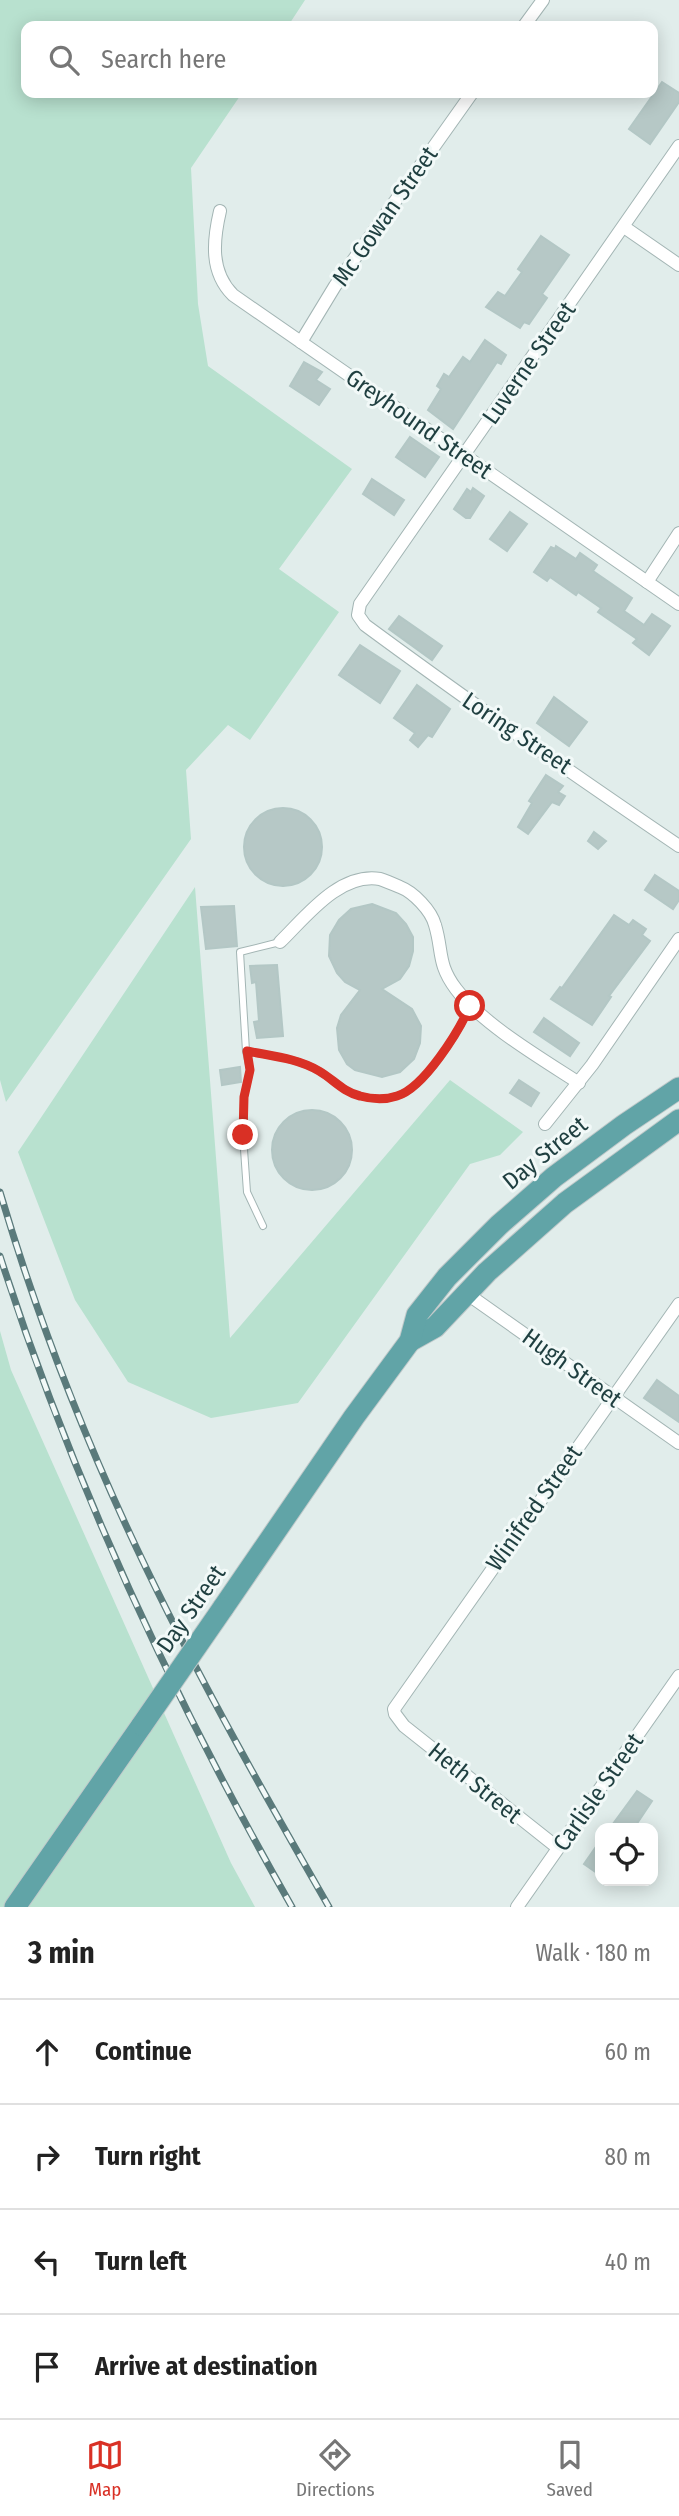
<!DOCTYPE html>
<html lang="en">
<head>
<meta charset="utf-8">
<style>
  :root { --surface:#fff; --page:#f6f6f6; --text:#222; --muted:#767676; --line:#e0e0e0; --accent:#d93025 }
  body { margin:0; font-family:"Fira Sans Condensed",sans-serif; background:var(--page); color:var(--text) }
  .controls { position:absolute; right:21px; bottom:21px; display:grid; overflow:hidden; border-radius:14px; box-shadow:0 4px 18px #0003 }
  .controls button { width:63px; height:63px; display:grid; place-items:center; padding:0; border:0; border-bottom:2px solid var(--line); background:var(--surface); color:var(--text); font:35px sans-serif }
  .stop { position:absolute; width:21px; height:21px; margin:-16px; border:5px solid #d93025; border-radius:50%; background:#fff }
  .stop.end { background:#d93025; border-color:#fff; box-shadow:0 2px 7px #0008 }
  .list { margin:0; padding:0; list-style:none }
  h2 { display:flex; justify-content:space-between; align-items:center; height:91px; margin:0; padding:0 28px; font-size:30px }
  h2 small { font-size:23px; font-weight:400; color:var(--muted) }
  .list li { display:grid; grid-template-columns:46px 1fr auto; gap:21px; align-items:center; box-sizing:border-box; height:105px; padding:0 28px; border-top:2px solid var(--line) }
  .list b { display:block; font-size:26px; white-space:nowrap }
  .list em { font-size:23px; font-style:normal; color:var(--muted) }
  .icon { flex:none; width:38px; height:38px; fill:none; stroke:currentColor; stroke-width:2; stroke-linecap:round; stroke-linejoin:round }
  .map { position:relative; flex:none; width:679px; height:1907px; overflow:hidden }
  .search { position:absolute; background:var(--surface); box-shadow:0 4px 18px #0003; left:21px; right:21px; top:21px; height:77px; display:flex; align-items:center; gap:18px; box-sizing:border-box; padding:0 24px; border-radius:14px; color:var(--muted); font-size:26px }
  .sheet { height:511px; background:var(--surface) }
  nav { display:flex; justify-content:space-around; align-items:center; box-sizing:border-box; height:98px; border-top:2px solid var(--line); background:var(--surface); font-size:19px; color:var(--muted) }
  nav a { display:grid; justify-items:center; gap:4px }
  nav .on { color:var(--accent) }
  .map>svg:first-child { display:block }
  .green { fill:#b8e1cf }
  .building { fill:#b6c8c6; stroke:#b3c7c5; stroke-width:2 }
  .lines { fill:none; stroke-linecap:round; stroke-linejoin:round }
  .lane-casing { stroke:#a3b5b4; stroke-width:8 }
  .street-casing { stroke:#a3b5b4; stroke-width:14 }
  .primary-casing { stroke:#c0c9ca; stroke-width:23 }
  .lane { stroke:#fff; stroke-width:6 }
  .street { stroke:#fff; stroke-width:12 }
  .primary { stroke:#61a4a7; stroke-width:21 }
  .rail-casing { stroke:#5a7a7b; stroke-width:7 }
  .rail { stroke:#f2f9f8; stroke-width:4.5; stroke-dasharray:13; stroke-linecap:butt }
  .primary-bridge-casing { stroke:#c0c9ca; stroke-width:23; stroke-linecap:butt }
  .primary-bridge { stroke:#61a4a7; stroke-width:21 }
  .route { stroke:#d93025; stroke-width:9 }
  .labels { text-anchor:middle; stroke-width:6; stroke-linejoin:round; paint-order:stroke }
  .street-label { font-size:24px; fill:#1f3f40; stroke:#f2f9f8 }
</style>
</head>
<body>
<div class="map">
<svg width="679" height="1907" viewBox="0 0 679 1907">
  <rect width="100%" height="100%" fill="#e1edeb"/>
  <g class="green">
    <polygon points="0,0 305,0 288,26 26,26 26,93 242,93 191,168 198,304 208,366 352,469 279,569 339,612 250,740 228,725 186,770 191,839 6,1102 0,1080"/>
    <polygon points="195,887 230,1338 450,1080 523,1132 500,1155 470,1164 298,1403 211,1418 128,1382 75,1300 18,1152"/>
    <polygon points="0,1331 11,1370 231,1863 255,1907 0,1907"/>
  </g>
  <g class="building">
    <polygon points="662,82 679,93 679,102 650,144 629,129"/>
    <polygon points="541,236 569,255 542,294 547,298 529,324 524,322 520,328 486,307 498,292 505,296 522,272 518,269"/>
    <polygon points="485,340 506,355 501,364 497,362 453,429 428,410 441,389 437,386 444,374 449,377 463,357 470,362"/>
    <polygon points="304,362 322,372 316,380 330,389 319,405 290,386"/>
    <polygon points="410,437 439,457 425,477 396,457"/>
    <polygon points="372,479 404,500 394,515 363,494"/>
    <polygon points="473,488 484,496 470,518 466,518 454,509 467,489 471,492"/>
    <polygon points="510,512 527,524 507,551 490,539"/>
    <polygon points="556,546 576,559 580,553 597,565 593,571 632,598 624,611 644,625 652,614 670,626 649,655 633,643 637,639 598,612 601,608 578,592 576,595 550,577 547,581 534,572 551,547 555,549"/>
    <polygon points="399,616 442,646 432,660 389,629"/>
    <polygon points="360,645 400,671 380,703 339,675"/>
    <polygon points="417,685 450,709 432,737 428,735 418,747 410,740 415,733 394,718"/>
    <polygon points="554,697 587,722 569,746 537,723"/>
    <polygon points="546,775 563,786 558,792 565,796 559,805 552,802 528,834 518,827 532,803 529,801"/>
    <circle cx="283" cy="847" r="39"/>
    <polygon points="594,832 606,841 598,849 588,841"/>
    <polygon points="655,875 679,891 679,900 673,909 645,890"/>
    <polygon points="372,904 396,913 406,924 413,937 413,951 409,966 400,979 382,989 412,1009 421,1026 420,1043 414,1059 400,1072 382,1077 355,1070 347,1064 339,1050 337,1028 341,1015 360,990 345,982 337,973 329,956 330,935 339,920 351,909"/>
    <polygon points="234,906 237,946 206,949 201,907"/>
    <polygon points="614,915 629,925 633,920 646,929 642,935 650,941 609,996 611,997 592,1025 551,999 560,987 562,988"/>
    <polygon points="277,965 283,1036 257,1038 254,1022 259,1021 256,982 252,983 250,966"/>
    <polygon points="544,1018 579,1043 570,1056 534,1032"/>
    <polygon points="240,1067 241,1082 222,1085 220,1070"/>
    <polygon points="519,1080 539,1093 531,1106 510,1093"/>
    <circle cx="312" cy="1150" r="40"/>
    <polygon points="657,1380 679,1396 679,1422 644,1398"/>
    <polygon points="637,1791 652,1801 634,1828 610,1828"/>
    <polygon points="600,1841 600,1875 584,1864"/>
  </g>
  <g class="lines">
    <g class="lane-casing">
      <g id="lane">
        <path d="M280,942L240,952L246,1051C271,1056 297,1058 319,1071C333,1079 343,1092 360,1096C371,1099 385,1100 397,1096C425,1088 459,1031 470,1006"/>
        <polyline points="246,1051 250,1070 244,1097 243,1135 247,1192 263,1226"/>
      </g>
    </g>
    <g class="street-casing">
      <g id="street">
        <polyline points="524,26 543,0"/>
        <path d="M679,146L360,604L358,615L365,625C468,701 573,774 679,846"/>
        <path d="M220,211C213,241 210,272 233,295L679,604"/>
        <polyline points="624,227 679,265"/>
        <polyline points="301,342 335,286 472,93"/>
        <polyline points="647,582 679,533"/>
        <path d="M280,942C305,918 339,872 380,879C386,881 393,884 400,887C413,892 431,910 435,925C443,951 437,964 456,989C481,1023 542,1059 579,1083"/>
        <polyline points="545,1124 592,1065 679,939"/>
        <polyline points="466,1293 679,1443"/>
        <polyline points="558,1848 404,1726 395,1714 394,1709 679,1304"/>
        <polyline points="517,1907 679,1676"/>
      </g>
    </g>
    <g class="primary-casing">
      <g id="primary">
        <polyline points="410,1341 435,1327 487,1272 565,1203 679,1120"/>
        <polyline points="223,1608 354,1417 410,1341 417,1315 447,1277 499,1225 554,1177 624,1125 679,1088"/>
        <polyline points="15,1907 142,1725"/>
      </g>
    </g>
    <use href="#lane" class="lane"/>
    <use href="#street" class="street"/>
    <use href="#primary" class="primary"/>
    <g class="rail-casing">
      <g id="rail">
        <path d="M0,1192C38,1321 89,1450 148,1572C203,1686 266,1797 329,1907"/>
        <path d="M0,1256C73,1483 174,1700 292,1907"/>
      </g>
    </g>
    <use href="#rail" class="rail"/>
    <g class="primary-bridge-casing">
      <polyline id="primary-bridge" points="142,1725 223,1608"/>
    </g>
    <use href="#primary-bridge" class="primary-bridge"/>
  </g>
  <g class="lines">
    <path class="route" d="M243,1135L244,1097L250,1070L247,1051C271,1056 297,1058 319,1071C333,1079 343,1092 360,1096C371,1099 385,1100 397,1096C424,1088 459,1031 470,1006"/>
  </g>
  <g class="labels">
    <g class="street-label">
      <text transform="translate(385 216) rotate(-55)" y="8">Mc Gowan Street</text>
      <text transform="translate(529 363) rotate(-55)" y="8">Luverne Street</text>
      <text transform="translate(419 424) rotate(35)" y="8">Greyhound Street</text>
      <text transform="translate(517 733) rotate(34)" y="8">Loring Street</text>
      <text transform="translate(545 1153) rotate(-39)" y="8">Day Street</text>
      <text transform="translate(572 1368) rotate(36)" y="8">Hugh Street</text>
      <text transform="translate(534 1508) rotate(-55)" y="8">Winifred Street</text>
      <text transform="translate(191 1609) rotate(-55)" y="8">Day Street</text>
      <text transform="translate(475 1783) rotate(39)" y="8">Heth Street</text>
      <text transform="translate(598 1792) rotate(-55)" y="8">Carlisle Street</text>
    </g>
  </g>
</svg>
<div class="controls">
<button><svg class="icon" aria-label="locate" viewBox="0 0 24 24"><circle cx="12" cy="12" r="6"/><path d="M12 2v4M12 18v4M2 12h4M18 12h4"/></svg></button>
</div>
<div class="stop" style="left:470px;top:1006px"></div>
<div class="stop end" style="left:243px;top:1135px"></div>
<div class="search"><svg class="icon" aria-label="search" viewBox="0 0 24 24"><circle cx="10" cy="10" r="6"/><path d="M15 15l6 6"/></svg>Search here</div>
</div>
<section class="sheet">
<h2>3 min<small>Walk · 180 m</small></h2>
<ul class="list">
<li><svg class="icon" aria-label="ahead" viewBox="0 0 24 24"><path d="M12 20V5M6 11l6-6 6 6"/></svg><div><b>Continue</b></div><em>60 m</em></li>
<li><svg class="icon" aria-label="right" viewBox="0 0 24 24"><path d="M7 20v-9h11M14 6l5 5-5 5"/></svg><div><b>Turn right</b></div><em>80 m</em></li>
<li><svg class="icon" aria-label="left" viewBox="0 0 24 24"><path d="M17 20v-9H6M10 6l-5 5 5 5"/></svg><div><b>Turn left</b></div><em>40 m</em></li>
<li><svg class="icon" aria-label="arrive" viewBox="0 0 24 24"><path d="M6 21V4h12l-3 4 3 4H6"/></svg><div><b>Arrive at destination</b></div></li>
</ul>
</section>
<nav>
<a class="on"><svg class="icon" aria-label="map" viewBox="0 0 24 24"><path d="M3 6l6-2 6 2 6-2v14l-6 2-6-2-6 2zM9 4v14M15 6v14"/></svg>Map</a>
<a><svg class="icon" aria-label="directions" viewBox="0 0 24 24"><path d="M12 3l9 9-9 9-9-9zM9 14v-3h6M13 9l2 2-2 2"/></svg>Directions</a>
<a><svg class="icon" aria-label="saved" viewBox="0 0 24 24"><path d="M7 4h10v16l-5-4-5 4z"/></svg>Saved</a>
</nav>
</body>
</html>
